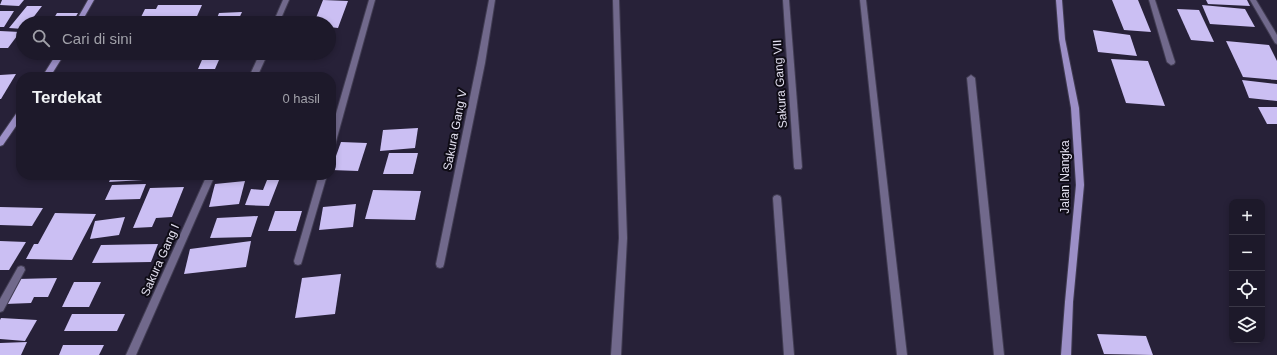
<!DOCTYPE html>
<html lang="id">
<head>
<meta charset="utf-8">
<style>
  :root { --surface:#1d192a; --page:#2a2636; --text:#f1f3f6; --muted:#a0a0a8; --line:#3b3847 }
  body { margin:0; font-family:Helvetica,sans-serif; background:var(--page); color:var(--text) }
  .controls { position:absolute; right:12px; bottom:12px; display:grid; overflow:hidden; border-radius:8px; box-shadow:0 2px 6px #0003 }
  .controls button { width:36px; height:36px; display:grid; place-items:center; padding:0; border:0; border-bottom:1px solid var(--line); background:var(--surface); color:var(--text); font:20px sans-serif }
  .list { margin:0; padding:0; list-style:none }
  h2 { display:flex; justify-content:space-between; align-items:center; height:52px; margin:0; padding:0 16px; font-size:17px }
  h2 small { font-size:13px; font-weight:400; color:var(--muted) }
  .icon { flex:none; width:22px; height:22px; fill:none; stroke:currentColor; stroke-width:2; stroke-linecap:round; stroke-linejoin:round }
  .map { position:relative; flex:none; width:1277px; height:355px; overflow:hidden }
  .search { position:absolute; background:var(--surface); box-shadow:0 2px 6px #0003; left:16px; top:16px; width:320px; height:44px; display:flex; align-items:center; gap:10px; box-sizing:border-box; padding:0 14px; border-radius:22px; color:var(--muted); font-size:15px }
  .panel { position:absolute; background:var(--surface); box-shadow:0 2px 6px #0003; left:16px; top:72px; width:320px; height:108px; border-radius:16px }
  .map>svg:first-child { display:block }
  .building { fill:#cbbff3 }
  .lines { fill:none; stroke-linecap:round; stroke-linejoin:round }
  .minor-casing { stroke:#413c52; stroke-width:2 }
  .secondary-casing { stroke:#413c52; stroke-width:2 }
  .minor { fill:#71698c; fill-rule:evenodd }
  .secondary { fill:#9c8fc7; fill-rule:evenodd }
  .labels { text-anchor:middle; stroke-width:4; stroke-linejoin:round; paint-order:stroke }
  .street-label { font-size:12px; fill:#e3e0f0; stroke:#0f0c16 }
</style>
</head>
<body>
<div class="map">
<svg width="1277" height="355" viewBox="0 0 1277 355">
  <rect width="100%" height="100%" fill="#272138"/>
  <g class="building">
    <polygon points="2,0 24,0 19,6 0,5"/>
    <polygon points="323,0 348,1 338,28 329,27 329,23 314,23"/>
    <polygon points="1112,0 1138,0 1151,32 1124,30"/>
    <polygon points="1206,0 1247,0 1250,6 1208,4"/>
    <polygon points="158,5 202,5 194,23 138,23 145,9 156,9"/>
    <polygon points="1202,5 1245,9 1255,27 1210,24"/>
    <polygon points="27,6 42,6 29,23 23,23 23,29 9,28"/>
    <polygon points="1177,9 1199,10 1214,42 1191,40"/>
    <polygon points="0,11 14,11 4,27 0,27"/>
    <polygon points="242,12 237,23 215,23 219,13"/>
    <polygon points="57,13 78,13 72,23 51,23"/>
    <polygon points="1093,30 1130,35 1137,56 1098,52"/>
    <polygon points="0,31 20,32 8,48 0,48"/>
    <polygon points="1226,41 1269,45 1277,61 1277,80 1243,77"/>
    <polygon points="141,53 180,53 179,55 140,55"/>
    <polygon points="205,53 222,53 215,69 198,69"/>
    <polygon points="1111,59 1148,61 1165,106 1126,103"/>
    <polygon points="16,74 1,99 0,99 0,75"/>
    <polygon points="82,75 154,75 153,77 81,77"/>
    <polygon points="1242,80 1277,84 1277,101 1249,98"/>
    <polygon points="1258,107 1277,107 1277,124 1267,124"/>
    <polygon points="418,128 415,148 380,151 383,130"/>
    <polygon points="341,142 367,143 358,171 331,170"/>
    <polygon points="389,153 418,153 413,174 383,174"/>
    <polygon points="112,175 162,175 160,179 109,182"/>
    <polygon points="269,175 281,175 269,206 245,205 251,189 263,190"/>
    <polygon points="245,181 239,204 209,207 215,184"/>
    <polygon points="146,184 140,199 105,200 112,185"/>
    <polygon points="184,187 172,217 156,218 152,227 133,228 150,188"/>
    <polygon points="373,190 421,191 415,220 365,219"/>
    <polygon points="356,204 353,227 319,230 323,207"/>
    <polygon points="0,207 43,208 32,226 0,225"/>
    <polygon points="275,211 302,211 296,231 268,231"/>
    <polygon points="55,213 96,214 72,260 26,259 34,244 38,244"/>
    <polygon points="258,216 251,237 210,238 217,218"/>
    <polygon points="125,217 119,235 90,239 95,221"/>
    <polygon points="0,241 26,242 9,270 0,270"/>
    <polygon points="251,241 246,267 184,274 190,249"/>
    <polygon points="158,244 151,262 92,263 101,245"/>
    <polygon points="341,274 335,314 295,318 302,278"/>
    <polygon points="57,278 48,297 34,297 31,303 5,304 18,279"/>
    <polygon points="74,282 101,282 89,307 62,307"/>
    <polygon points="72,314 125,314 117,331 64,331"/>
    <polygon points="1,318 37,320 25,341 0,339 0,320"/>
    <polygon points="1097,334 1146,336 1153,355 1104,354"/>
    <polygon points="27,342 21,355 0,355 0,343"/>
    <polygon points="63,345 104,345 99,355 59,355"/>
  </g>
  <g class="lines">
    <g class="minor-casing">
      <g id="minor">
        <polygon points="283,0 289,0 279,23 273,23"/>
        <polygon points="369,0 375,0 335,145 334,147 331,148 331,131"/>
        <polygon points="489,0 495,0 485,63 444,264 443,267 440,268 437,267 436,264 477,63"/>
        <polygon points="613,0 619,0 627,238 621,355 611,355 619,238"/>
        <polygon points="783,0 789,0 802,167 801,169 795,169 794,167"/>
        <polygon points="860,0 866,0 907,355 897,355"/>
        <polygon points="1149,0 1155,0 1175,62 1174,64 1171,65 1167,62"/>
        <polygon points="1250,0 1256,0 1277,35 1277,44 1275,43"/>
        <polygon points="260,53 268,53 257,77 249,77"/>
        <polygon points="971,75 975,78 1004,355 994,355 967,78"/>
        <polygon points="207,175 215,175 136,355 126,355"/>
        <polygon points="319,175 327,175 302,261 301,264 298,265 295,264 294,261"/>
        <polygon points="777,195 780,196 781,198 794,355 784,355 773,198 774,196"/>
        <polygon points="21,266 24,267 25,270 3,311 0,312 0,299 18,267"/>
      </g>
    </g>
    <g class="secondary-casing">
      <g id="secondary">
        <polygon points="88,0 94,0 81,23 75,23"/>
        <polygon points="1056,0 1062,0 1065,39 1079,108 1084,185 1073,302 1071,355 1061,355 1065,302 1076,185 1071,108 1059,39"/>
        <polygon points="57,53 65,53 50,77 42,77"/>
        <polygon points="21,110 21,119 3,145 0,146 0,137 18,111"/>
      </g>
    </g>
    <use href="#minor" class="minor"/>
    <use href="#secondary" class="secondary"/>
  </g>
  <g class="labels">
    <g class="street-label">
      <text transform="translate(780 84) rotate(-94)" y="4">Sakura Gang VII</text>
      <text transform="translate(455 130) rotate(-79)" y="4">Sakura Gang V</text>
      <text transform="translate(1065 177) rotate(-90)" y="4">Jalan Nangka</text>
      <text transform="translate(160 260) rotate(-66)" y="4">Sakura Gang I</text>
    </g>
  </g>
</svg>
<div class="controls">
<button>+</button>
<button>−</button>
<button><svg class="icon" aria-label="locate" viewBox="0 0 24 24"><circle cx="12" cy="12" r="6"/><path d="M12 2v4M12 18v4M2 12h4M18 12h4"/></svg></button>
<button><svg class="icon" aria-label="layers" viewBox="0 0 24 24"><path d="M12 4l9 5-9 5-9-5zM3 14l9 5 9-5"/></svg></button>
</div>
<div class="search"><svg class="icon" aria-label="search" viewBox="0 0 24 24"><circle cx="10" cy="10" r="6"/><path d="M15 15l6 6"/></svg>Cari di sini</div>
<section class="panel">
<h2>Terdekat<small>0 hasil</small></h2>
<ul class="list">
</ul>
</section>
</div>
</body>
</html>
